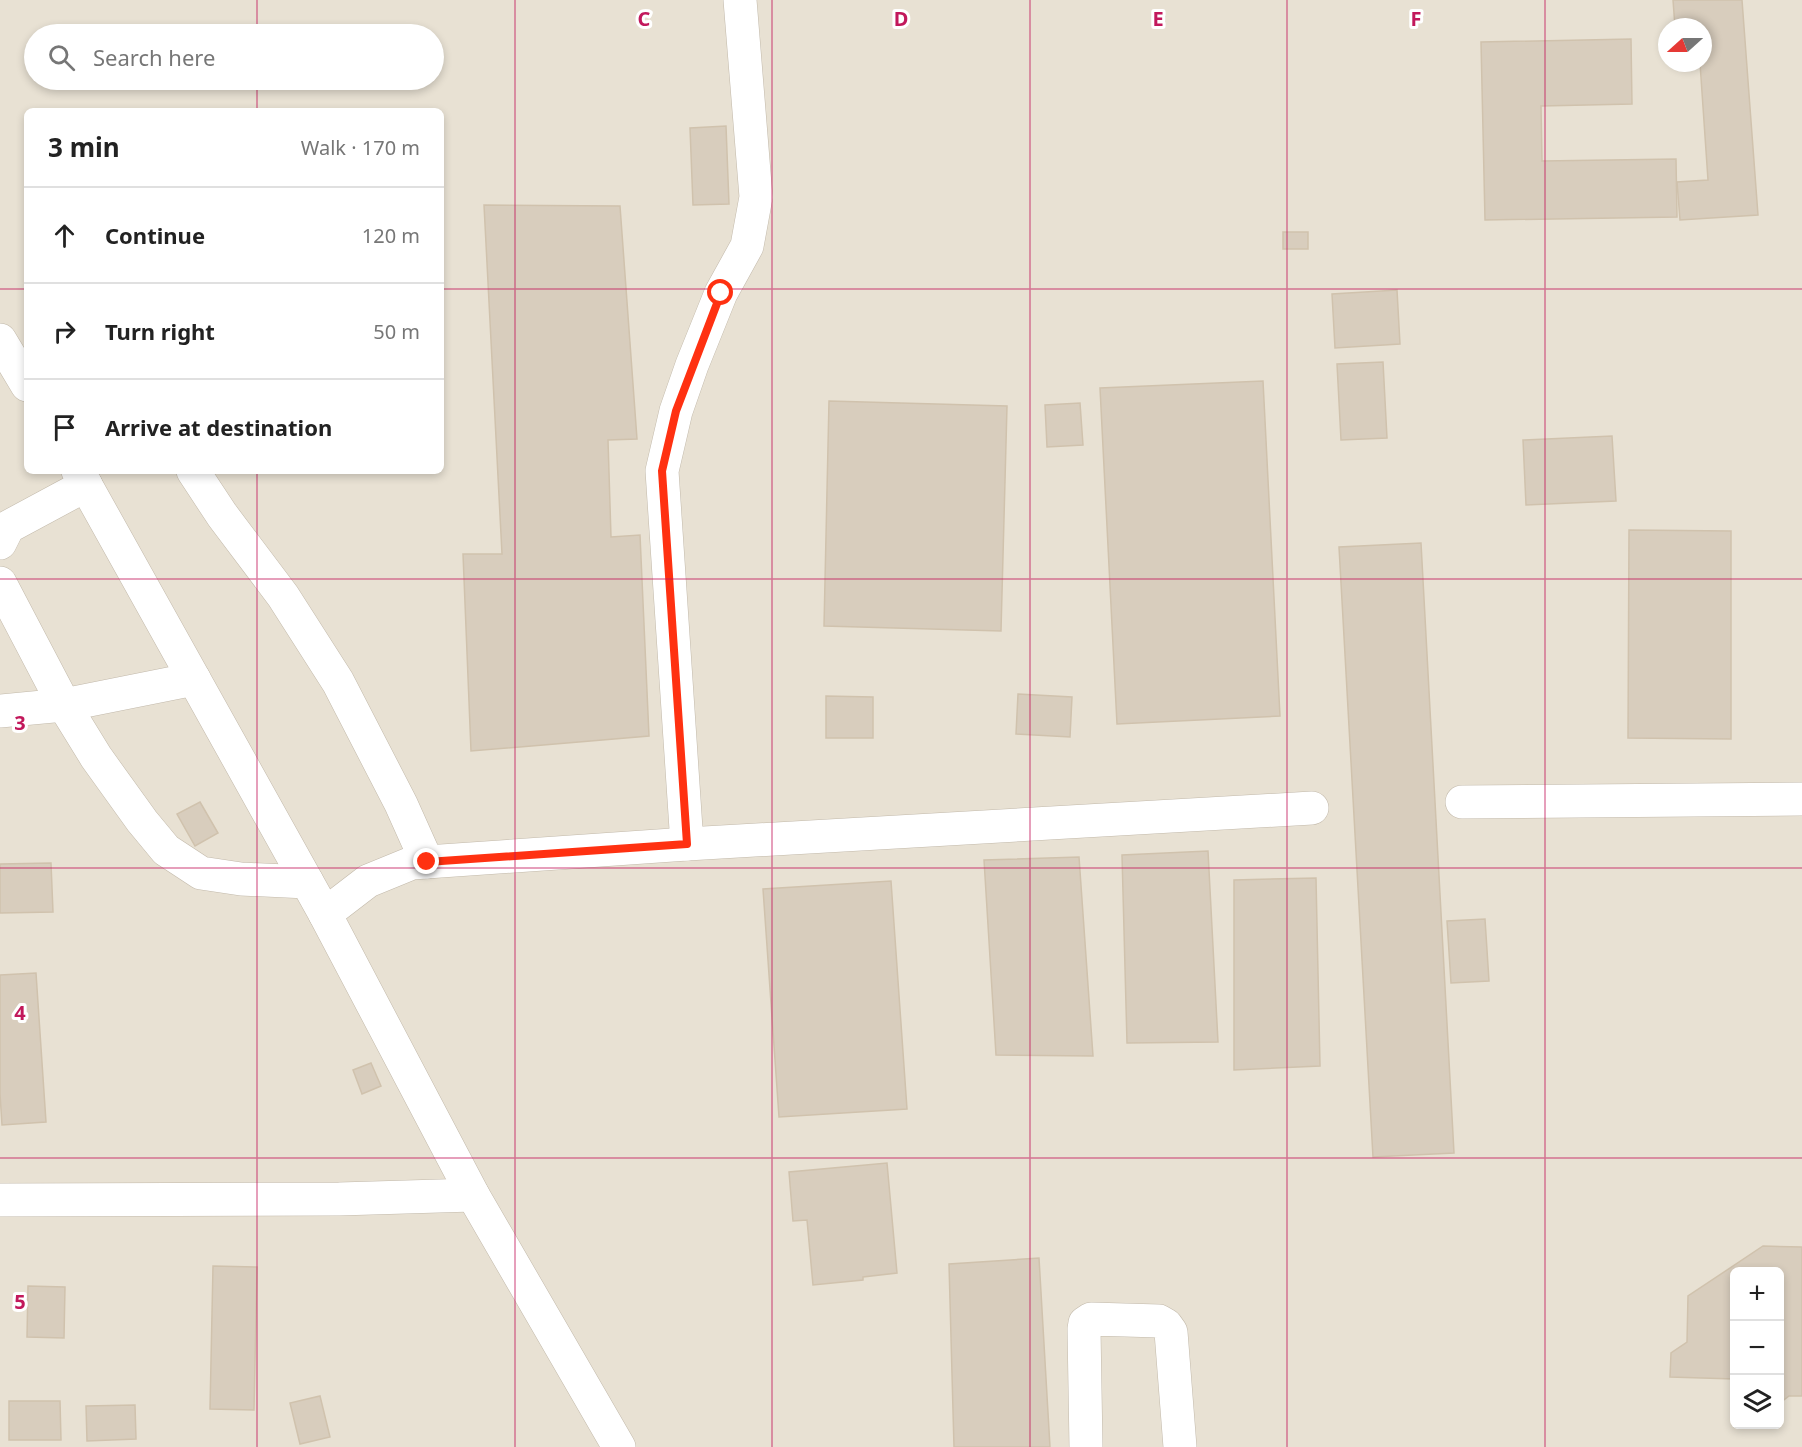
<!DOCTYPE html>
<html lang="en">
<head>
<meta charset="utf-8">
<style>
  :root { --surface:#fff; --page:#f2f2f2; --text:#222; --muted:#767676; --line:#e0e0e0 }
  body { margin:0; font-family:"Noto Sans",sans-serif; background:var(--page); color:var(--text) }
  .controls { position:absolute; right:18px; bottom:18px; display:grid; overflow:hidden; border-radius:9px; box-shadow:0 3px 9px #0003 }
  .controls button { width:54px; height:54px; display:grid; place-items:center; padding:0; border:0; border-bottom:2px solid var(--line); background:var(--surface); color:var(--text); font:30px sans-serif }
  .compass { position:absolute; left:1658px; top:18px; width:54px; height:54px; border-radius:50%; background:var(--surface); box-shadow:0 3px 9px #0003; rotate:249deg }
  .stop { position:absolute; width:18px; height:18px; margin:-14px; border:4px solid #ff3111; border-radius:50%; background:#fff }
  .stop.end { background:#ff3111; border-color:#fff; box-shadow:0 2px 6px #0008 }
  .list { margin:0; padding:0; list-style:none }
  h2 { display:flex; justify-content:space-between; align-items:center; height:78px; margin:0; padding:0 24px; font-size:26px }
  h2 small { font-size:20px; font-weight:400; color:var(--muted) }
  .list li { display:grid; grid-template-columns:39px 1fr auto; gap:18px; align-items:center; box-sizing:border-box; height:96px; padding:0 24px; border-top:2px solid var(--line) }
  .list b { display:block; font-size:22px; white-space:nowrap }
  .list em { font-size:20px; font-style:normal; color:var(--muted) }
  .icon { flex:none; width:33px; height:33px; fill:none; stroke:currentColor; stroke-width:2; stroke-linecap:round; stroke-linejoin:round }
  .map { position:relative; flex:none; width:1802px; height:1447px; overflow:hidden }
  .search { position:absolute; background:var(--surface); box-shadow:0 3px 9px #0003; left:24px; top:24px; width:420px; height:66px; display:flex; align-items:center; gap:15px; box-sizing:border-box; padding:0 21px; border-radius:33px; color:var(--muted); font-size:22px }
  .panel { position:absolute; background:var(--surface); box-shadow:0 3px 9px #0003; left:24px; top:108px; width:420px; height:366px; border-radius:9px }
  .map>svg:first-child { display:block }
  .residential { fill:#e8e1d3; fill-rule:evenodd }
  .building { fill:#d8cdbd; stroke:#d0c2ad; stroke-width:1.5 }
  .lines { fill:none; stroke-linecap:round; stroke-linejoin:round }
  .minor-casing { stroke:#c2b9aa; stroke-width:34 }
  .minor { stroke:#fff; stroke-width:33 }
  .route { stroke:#ff3111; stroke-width:8 }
  .grid { fill:none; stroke:#c2185b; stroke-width:1.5; stroke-opacity:0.55 }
  .grid-label { font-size:20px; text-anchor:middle; font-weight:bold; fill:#c2185b; stroke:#fff; stroke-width:6; stroke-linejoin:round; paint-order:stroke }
</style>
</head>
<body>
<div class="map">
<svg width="1802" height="1447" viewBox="0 0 1802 1447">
  <rect width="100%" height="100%" fill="#f3efe5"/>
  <path class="residential" d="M0,0H1802V1447H0ZM1667,27H1703V63H1667ZM34,34H434V80H34ZM27,111H441V471H27ZM1734,1272H1780V1424H1734Z"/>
  <g class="building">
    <polygon points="1673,0 1742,0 1758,215 1680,220 1677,182 1708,180 1700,63 1703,63 1703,27 1675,27"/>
    <polygon points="1631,39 1632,104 1541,106 1542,161 1676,159 1677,217 1485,220 1481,42"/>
    <polygon points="726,126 729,204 693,205 690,128"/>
    <polygon points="484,205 620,206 637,439 608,440 611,537 640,535 649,736 471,751 463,554 502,554"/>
    <rect x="1283" y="232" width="25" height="17"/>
    <polygon points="1397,290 1400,344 1335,348 1332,294"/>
    <polygon points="1383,362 1387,438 1341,440 1337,364"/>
    <polygon points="1263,381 1280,716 1117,724 1100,388"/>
    <polygon points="829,401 1007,406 1001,631 824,626"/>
    <polygon points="1080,403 1083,445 1047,447 1045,405"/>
    <polygon points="1612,436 1616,501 1526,505 1523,440"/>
    <polygon points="1629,530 1731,531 1731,739 1628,738"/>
    <polygon points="1421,543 1454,1153 1373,1157 1339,547"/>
    <polygon points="1018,694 1072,697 1070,737 1016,734"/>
    <polygon points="826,696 873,697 873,738 826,738"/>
    <polygon points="200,802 218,833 195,846 177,814"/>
    <polygon points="1208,851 1218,1042 1127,1043 1122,855"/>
    <polygon points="1079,857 1093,1056 996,1055 984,860"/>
    <polygon points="51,863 53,912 0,913 0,864"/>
    <polygon points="1316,878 1320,1066 1234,1070 1234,880"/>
    <polygon points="891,881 907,1109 779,1117 763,889"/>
    <polygon points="1485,919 1489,981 1451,983 1447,921"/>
    <polygon points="36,973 46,1122 2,1125 0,1094 0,975"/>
    <polygon points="371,1063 381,1086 362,1094 353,1070"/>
    <polygon points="887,1163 897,1273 863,1277 863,1280 813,1285 807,1220 793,1221 789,1172"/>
    <polygon points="1763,1246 1802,1247 1802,1396 1789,1396 1780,1403 1780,1272 1734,1272 1734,1379 1670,1377 1671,1353 1687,1342 1688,1296"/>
    <polygon points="1039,1258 1050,1447 954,1447 949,1264"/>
    <polygon points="213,1266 257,1267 254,1410 210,1409"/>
    <polygon points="28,1286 65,1287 64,1338 27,1337"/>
    <polygon points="320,1396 330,1437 300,1444 290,1403"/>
    <polygon points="9,1401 60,1401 61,1440 9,1440"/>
    <polygon points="135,1405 136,1439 87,1441 86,1406"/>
  </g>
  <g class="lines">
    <g class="minor-casing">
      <g id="minor">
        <polyline points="0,340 27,385"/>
        <polyline points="78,471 325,914 473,1195 619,1447"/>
        <polyline points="193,471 222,515 283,596 338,682 401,804 427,862"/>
        <polyline points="0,543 8,527 86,485"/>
        <polyline points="0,583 64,705 96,757 142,821 166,850 201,873 241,879 307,882"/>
        <polyline points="0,711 64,705 194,679"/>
        <polyline points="1462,802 1802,799"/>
        <polyline points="687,844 662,471 676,411 692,365 721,293 747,246 756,197 740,0"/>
        <polyline points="325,914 368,881 412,863 687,844 1312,808"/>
        <polyline points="0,1200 339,1199 473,1195"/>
        <polyline points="1086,1447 1084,1329 1085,1323 1091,1319 1159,1321 1166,1325 1171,1332 1180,1447"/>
      </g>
    </g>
    <use href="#minor" class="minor"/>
  </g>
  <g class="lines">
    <polyline class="route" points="427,862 687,844 662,471 676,411 721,293"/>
  </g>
  <path class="grid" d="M257,0V34M515,0V1447M772,0V1447M1030,0V1447M1287,0V1447M1545,0V1447M257,80V111M0,289H27M441,289H1802M257,471V1447M0,579H1802M0,868H1802M0,1158H1802"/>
  <g class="grid-label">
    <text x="644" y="26">C</text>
    <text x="901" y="26">D</text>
    <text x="1158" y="26">E</text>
    <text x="1416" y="26">F</text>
    <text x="20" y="730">3</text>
    <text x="20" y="1020">4</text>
    <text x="20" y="1309">5</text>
  </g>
</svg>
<div class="controls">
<button>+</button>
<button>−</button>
<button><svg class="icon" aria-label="layers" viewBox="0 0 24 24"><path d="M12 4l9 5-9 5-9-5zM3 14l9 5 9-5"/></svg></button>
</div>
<svg class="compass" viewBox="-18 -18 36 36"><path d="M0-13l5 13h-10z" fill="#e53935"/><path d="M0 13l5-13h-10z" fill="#767676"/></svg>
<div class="stop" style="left:721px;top:293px"></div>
<div class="stop end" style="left:427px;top:862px"></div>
<div class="search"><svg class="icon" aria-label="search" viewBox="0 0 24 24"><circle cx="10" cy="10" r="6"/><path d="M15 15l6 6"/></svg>Search here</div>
<section class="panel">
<h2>3 min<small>Walk · 170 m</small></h2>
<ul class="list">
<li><svg class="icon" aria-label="ahead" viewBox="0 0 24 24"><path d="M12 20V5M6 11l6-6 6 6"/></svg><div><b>Continue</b></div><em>120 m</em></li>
<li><svg class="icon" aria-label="right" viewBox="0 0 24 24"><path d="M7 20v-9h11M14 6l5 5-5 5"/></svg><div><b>Turn right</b></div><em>50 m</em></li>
<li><svg class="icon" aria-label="arrive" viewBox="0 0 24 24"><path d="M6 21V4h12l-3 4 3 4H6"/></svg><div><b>Arrive at destination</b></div></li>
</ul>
</section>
</div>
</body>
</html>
